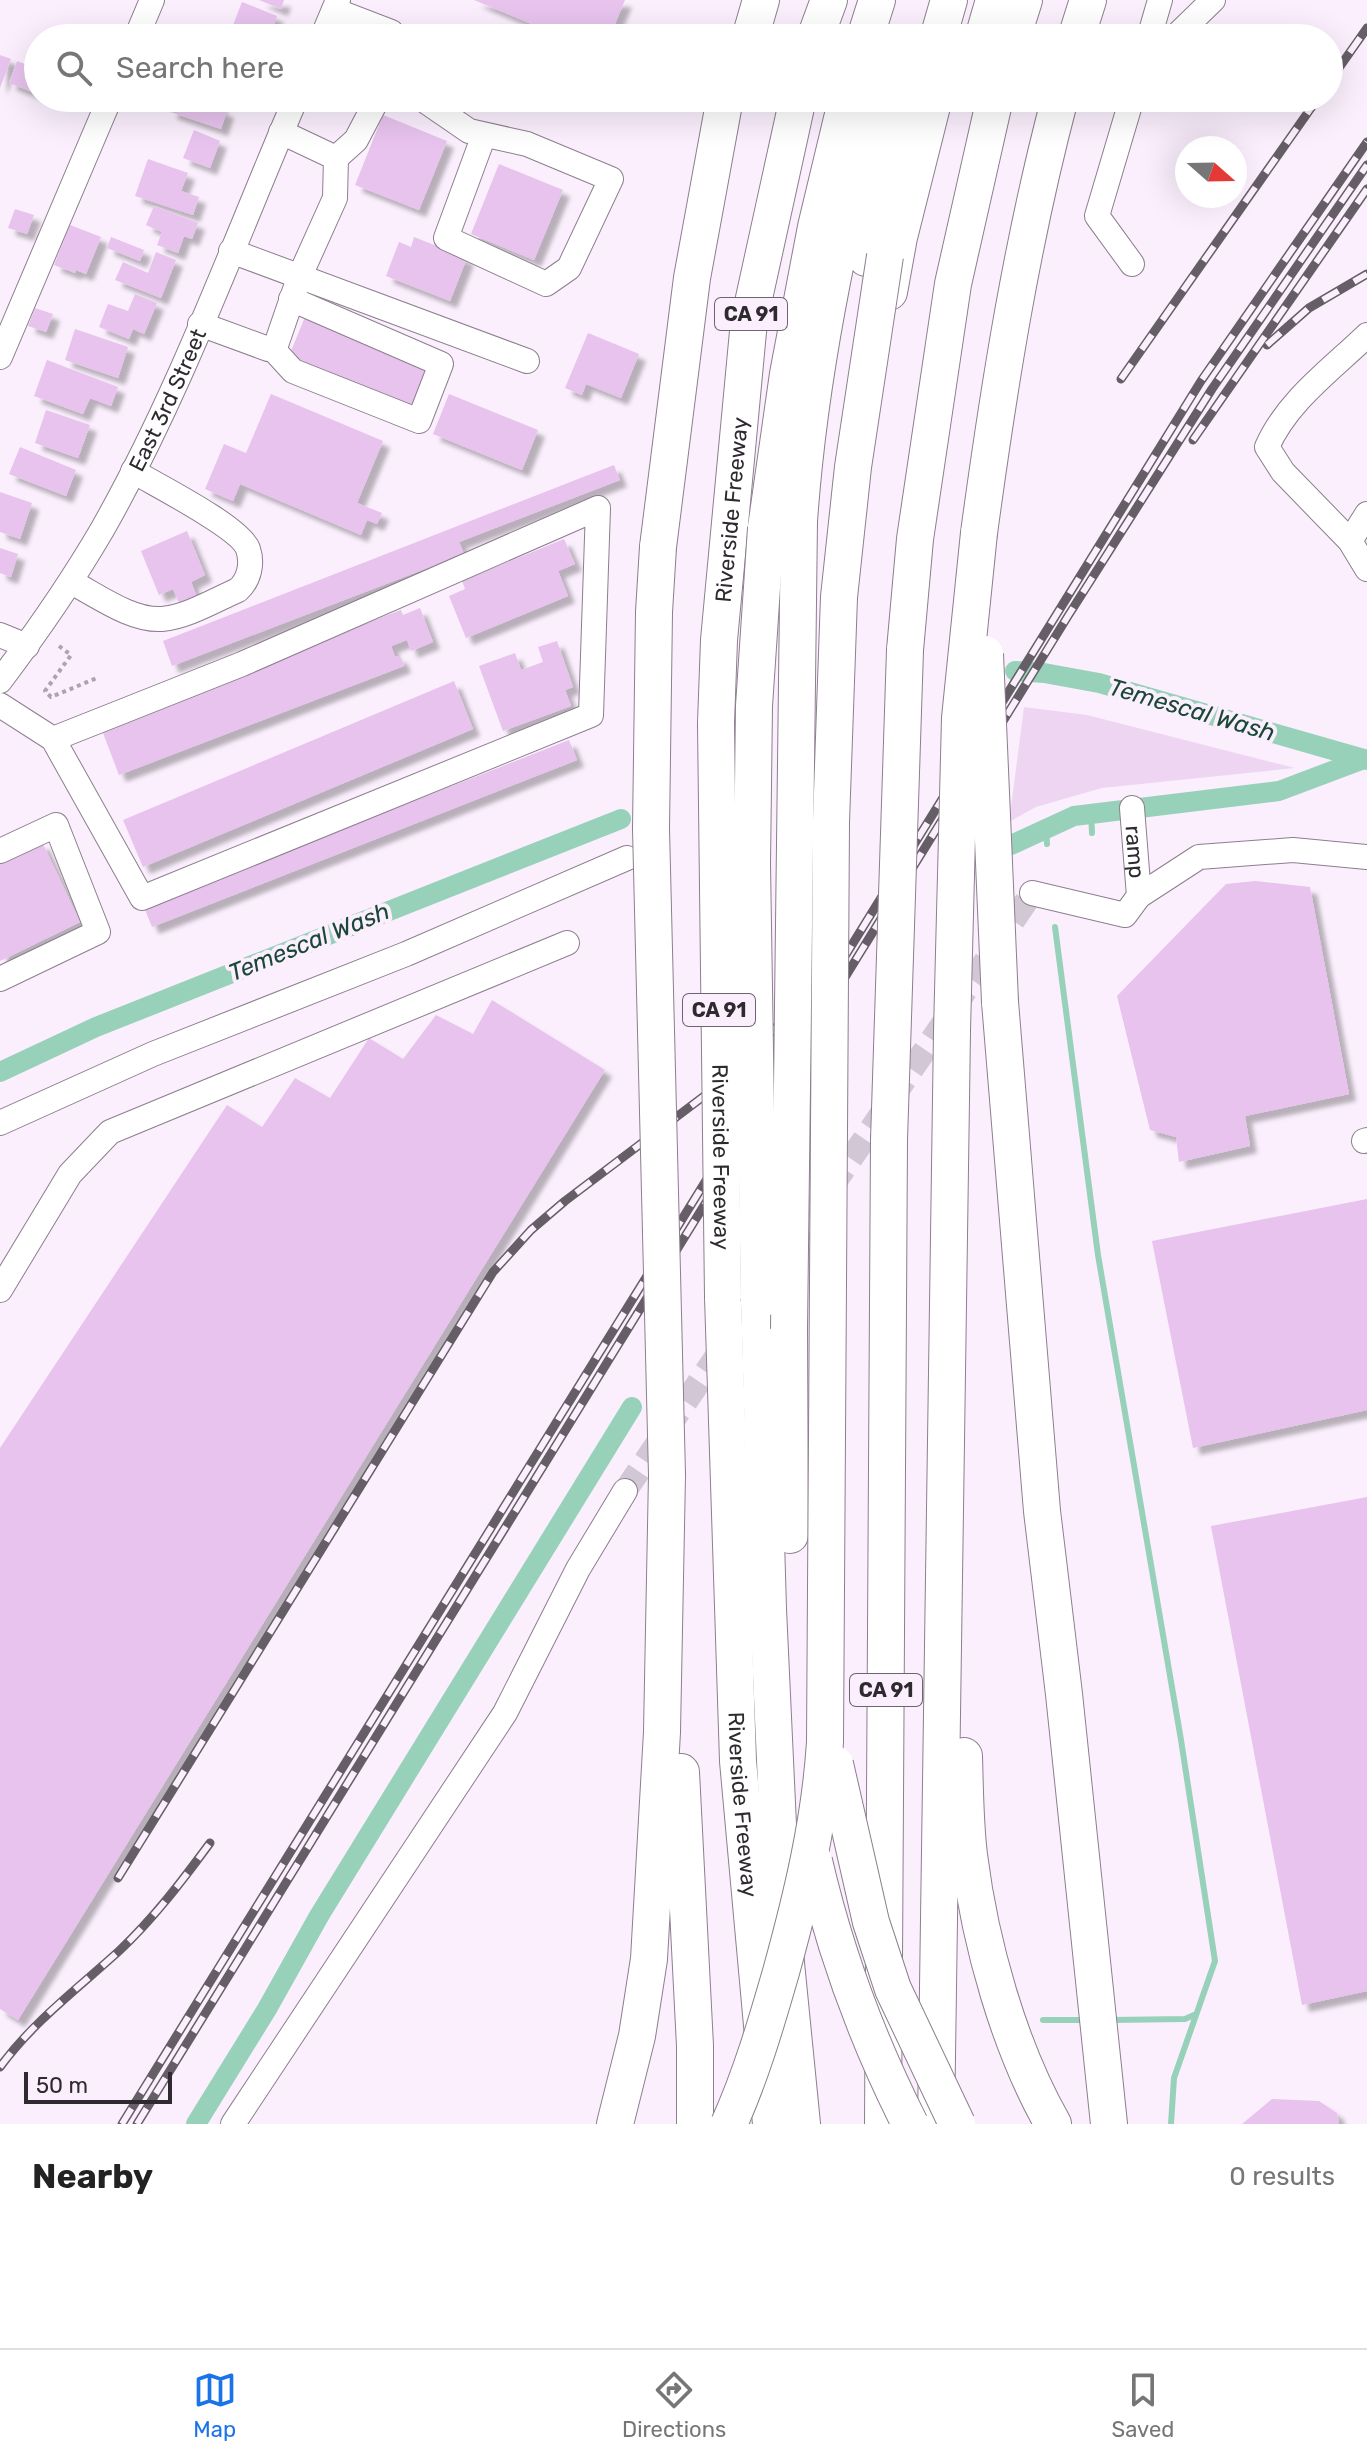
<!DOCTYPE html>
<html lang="en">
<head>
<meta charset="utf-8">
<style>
  :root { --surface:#fff; --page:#f2f2f2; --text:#222; --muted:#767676; --line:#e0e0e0; --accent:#1a73e8 }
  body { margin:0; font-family:Rubik,sans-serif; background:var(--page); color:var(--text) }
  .compass { position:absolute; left:1175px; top:136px; width:72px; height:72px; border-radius:50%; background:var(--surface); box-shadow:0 8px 32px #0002; rotate:110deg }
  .scale { position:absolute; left:24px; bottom:20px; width:148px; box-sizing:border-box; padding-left:8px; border:4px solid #2f2930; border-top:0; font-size:22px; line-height:28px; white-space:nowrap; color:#2f2930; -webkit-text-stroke:6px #fbeffd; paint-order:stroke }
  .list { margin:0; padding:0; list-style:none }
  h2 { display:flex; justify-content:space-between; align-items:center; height:104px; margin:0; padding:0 32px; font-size:34px }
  h2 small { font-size:26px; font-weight:400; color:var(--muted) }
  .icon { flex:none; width:44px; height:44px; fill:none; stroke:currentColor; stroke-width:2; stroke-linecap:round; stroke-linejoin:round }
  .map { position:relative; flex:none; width:1367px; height:2124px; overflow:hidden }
  .search { position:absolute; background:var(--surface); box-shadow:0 8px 32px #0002; left:24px; right:24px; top:24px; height:88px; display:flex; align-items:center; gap:20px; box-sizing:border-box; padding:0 28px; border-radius:44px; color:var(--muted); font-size:30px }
  .sheet { height:224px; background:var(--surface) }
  nav { display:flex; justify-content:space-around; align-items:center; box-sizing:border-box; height:112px; border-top:2px solid var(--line); background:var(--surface); font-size:22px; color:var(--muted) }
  nav a { display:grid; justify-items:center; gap:4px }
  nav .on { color:var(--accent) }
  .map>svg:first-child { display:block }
  .green { fill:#eed6f2 }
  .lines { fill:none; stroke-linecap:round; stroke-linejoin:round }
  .stream { stroke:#98d1b9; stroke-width:6 }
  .canal { stroke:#98d1b9; stroke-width:20 }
  .building { fill:#e7c3ed; filter:url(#shadow) }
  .minor-tunnel { stroke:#d2c7d4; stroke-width:24; stroke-dasharray:24 12; stroke-linecap:butt }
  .minor-casing { stroke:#8c7e8e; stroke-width:26 }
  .highway-casing { stroke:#8c7e8e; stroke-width:38 }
  .path { stroke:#aca3ae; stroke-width:4; stroke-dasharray:4 4; stroke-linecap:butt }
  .minor { stroke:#fff; stroke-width:24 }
  .highway { stroke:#fff; stroke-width:36 }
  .rail-casing { stroke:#665e67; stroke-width:9 }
  .rail { stroke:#fbeffd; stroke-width:6; stroke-dasharray:18; stroke-linecap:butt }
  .highway-bridge-casing { stroke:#8c7e8e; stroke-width:38; stroke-linecap:butt }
  .highway-bridge { stroke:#fff; stroke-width:36 }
  .labels { text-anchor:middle; stroke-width:8; stroke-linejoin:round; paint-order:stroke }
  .shield { fill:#fbeffd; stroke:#6c646e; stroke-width:2 }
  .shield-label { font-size:20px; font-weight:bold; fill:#2f2930 }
  .street-label { font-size:22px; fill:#2f2930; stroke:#fbeffd }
  .water-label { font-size:24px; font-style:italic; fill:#194837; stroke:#fbeffd }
</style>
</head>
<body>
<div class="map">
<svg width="1367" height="2124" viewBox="0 0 1367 2124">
  <defs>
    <filter id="shadow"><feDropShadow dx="7" dy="7" stdDeviation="2" flood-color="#0004"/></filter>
  </defs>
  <rect width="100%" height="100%" fill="#fbeffd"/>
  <polygon class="green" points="1024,707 1087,715 1295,768 1102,788 1036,807 1009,822"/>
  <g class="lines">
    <g class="stream">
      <polyline points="1091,813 1092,833"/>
      <polyline points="1046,827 1047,844"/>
      <polyline points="1055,927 1098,1255 1181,1740 1215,1961 1174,2078 1171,2124"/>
      <polyline points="1043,2020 1087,2020"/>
      <polyline points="1111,2020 1185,2019 1194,2015"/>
    </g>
    <g class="canal">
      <polyline points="1015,671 1044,673 1099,683 1367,760"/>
      <polyline points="1011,845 1074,816 1279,791 1364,759"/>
      <polyline points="0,1072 96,1027 621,819"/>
      <polyline points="196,2124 267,2009 319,1916 632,1407"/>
    </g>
  </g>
  <g class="building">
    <polygon points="259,0 284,0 281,9"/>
    <polygon points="474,0 625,0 609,38 565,38"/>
    <polygon points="242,2 277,16 269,38 228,38"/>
    <polygon points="0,55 11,59 0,88"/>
    <polygon points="17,61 38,69 38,94 9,83"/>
    <polygon points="175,98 222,98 219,108 227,111 221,129 170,112"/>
    <polygon points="383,115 447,141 419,210 355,185"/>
    <polygon points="194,130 220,141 210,168 183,158"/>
    <polygon points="148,159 188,173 181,191 199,197 193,215 135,196"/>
    <polygon points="499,164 563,190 534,260 471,234"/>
    <polygon points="154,206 198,223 192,239 184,236 178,253 157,245 162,232 146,225"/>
    <polygon points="15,209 34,215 27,234 8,228"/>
    <polygon points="70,225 101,237 86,274 76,270 75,273 54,265"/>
    <polygon points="111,237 144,250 140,261 107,248"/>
    <polygon points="414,237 467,258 450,301 386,276 399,242 411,247"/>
    <polygon points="156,252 176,260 161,298 115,280 123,262 148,273"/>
    <polygon points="135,294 157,303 144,334 133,329 129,339 99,327 108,304 128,311"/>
    <polygon points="35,308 53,314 46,332 28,326"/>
    <polygon points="307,312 436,363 419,407 289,356"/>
    <polygon points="75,329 128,347 118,378 65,360"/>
    <polygon points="588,333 639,354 621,398 586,384 582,395 565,388"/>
    <polygon points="47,360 118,387 111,406 90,398 83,414 34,396"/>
    <polygon points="271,394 383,441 357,503 382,513 377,524 367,520 361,535 240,484 233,501 205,489 224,444 246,453"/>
    <polygon points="449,394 538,430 522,470 433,434"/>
    <polygon points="46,410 90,425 78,458 35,443"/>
    <polygon points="20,447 76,470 66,496 9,474"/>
    <polygon points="614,465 620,480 459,542 464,554 172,666 163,641"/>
    <polygon points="0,492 32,503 20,539 0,532"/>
    <polygon points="187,531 205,575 191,582 197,597 180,605 173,589 159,595 141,551"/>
    <polygon points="564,539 575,564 558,571 568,596 466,638 449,596 465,589 462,581"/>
    <polygon points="0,548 18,554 11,577 0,573"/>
    <polygon points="420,608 433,642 411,651 407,640 391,646 395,657 400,656 404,666 119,775 100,725 401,610 403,615"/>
    <polygon points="557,641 573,687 565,690 571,706 503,731 479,666 515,653 521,670 543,662 538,647"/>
    <polygon points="454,681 473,729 143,867 123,820"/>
    <polygon points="569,740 577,760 152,927 144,907"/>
    <polygon points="42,842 80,922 0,961 0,862"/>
    <polygon points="1255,881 1310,887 1349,1094 1245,1116 1250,1146 1179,1162 1176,1137 1150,1130 1117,996 1226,884"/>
    <polygon points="492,1000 605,1070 18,2020 0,2009 0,1448 227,1105 262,1127 295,1078 330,1098 369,1038 403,1059 436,1015 473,1034"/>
    <polygon points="1367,1199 1367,1410 1193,1448 1152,1241"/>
    <polygon points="1367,1497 1367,1991 1302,2005 1211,1526"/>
    <polygon points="1272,2099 1319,2101 1337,2113 1339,2124 1242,2124"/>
  </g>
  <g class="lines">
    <g class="minor-tunnel">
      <polyline points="790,1248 1032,893"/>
      <polyline points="625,1491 725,1344"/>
    </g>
    <g class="minor-casing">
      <g id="minor">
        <polyline points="334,10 391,32 391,38"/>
        <polyline points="136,38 152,0"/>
        <polyline points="322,38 338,0"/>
        <polyline points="1149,38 1160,0"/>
        <polyline points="1174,38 1213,0"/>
        <polyline points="421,98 469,131 527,144 611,179 569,268 546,284 446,238 484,135"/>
        <polyline points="1132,98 1097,216 1132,264"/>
        <polyline points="336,158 356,140 378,98"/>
        <polyline points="231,251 527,361"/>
        <polyline points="200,324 268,349 276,345 299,278 335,198 336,158 281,132"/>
        <polyline points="272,348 293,371 419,421 441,364 291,299"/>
        <polyline points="0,357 110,98"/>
        <polyline points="1367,514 1350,541 1367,569"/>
        <path d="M1350,541L1283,472L1267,447C1287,401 1332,369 1367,335"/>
        <path d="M71,582C97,595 131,621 162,619C187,617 215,600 238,590C249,580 253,564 248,549C240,527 156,485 133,471"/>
        <polyline points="0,635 27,646"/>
        <path id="s1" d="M0,681C37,632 71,583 102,530C180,393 234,242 296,98"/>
        <polyline points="0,705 53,739 142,898 591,715 598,508 242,664 53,739"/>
        <path id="s2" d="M1132,808L1139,896"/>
        <polyline points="0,851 56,825 98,932 0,979"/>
        <polyline points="1032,893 1125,915 1139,896 1199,857 1293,850 1367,857"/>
        <polyline points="0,1123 153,1054 406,954 627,858"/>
        <polyline points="1364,1141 1367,1140"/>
        <polyline points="0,1290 70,1174 110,1132 567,943"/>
        <polyline points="233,2124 505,1713 578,1569 625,1491"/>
      </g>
    </g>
    <g class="highway-casing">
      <g id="highway">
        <polyline points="750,38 761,0"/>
        <polyline points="815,38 829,0"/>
        <polyline points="865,38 877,0"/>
        <polyline points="938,38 949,0"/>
        <polyline points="983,38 994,0"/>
        <polyline points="1012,38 1024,0"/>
        <polyline points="1076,38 1088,0"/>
        <polyline points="866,258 902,98"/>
        <polyline points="889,292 899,237 934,98"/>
        <path d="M799,521C809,378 839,237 873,98"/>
        <polyline points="766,528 788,374 816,227 847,98"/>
        <path d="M979,533C999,386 1022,241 1060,98"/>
        <polyline points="658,547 692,278 725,98"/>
        <polyline points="905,650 915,539 953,284 995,98"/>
        <path id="s3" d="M716,723L719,640L749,321L798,98"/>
        <polyline points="1000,1002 1042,1511 1064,1694 1109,2124"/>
        <path id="s4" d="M723,1297L738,1761L771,2124"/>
        <polyline points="759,1301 768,1609 783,1933 802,2124"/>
        <polyline points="789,1329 790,1535"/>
        <path d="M964,1756C965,1789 965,1822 969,1855C980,1943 1009,2047 1053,2124"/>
        <polyline points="681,1772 695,2046 695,2124"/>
        <polyline points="615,2124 637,2036 649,1959 662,1732 667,1475"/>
        <polyline points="883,2124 889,1140"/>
        <polyline points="936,2124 952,1031"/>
      </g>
    </g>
    <polyline class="path" points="59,646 71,655 45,691 51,697 97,678"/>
    <use href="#minor" class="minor"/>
    <use href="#highway" class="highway"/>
    <g class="rail-casing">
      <g id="rail">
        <polyline points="1329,82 1367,28"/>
        <polyline points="1267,345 1309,308 1367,274"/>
        <polyline points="1121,379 1318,98"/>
        <polyline points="1193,440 1367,189"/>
        <polyline points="118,1878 493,1272 531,1230 565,1201 724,1081 787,1016 824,965"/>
        <path d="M0,2067C33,2022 77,1989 119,1951C154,1918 182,1881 210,1843"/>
        <polyline points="122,2124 1201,381 1367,142"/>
        <polyline points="137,2124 1068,616 1212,389 1367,165"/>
      </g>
    </g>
    <use href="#rail" class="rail"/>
    <g class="highway-bridge-casing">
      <g id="highway-bridge">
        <polyline points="658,547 654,612 651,829 667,1475"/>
        <polyline points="985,654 1000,1002"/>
        <path id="s5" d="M716,723L723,1297"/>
        <polyline points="952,1031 960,718 979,533"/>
        <polyline points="889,1140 905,650"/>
        <polyline points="759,1301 752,864 754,706 766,528"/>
        <polyline points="789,1329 799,521"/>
        <polyline points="835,1764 871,1922 893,1989 957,2124"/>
        <path d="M814,1861C835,1952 868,2041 910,2124"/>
        <path d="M729,2124C751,2075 766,2024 781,1972C802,1896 820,1821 825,1742L831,822L839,597L853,467L885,256"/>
      </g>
    </g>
    <use href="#highway-bridge" class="highway-bridge"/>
  </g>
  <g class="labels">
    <g class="shield">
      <rect x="715" y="298" width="72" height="32" rx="6"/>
      <rect x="683" y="994" width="72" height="32" rx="6"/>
      <rect x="850" y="1674" width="72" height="32" rx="6"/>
    </g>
    <g class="shield-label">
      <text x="751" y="321">CA 91</text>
      <text x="719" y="1017">CA 91</text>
      <text x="886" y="1697">CA 91</text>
    </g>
    <g class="street-label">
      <text dy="8" stroke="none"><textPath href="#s1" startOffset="328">East 3rd Street</textPath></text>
      <text dy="8" stroke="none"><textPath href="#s3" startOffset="214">Riverside Freeway</textPath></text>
      <text dy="8" stroke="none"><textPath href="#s2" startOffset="44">ramp</textPath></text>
      <text dy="8" stroke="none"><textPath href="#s5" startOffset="434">Riverside Freeway</textPath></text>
      <text dy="8" stroke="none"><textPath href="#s4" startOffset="508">Riverside Freeway</textPath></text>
    </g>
    <g class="water-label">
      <text transform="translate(1192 710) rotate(16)" y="8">Temescal Wash</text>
      <text transform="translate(309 942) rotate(-22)" y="8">Temescal Wash</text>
    </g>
  </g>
</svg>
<svg class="compass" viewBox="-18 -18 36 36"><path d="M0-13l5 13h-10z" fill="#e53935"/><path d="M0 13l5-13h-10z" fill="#767676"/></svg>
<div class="scale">50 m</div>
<div class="search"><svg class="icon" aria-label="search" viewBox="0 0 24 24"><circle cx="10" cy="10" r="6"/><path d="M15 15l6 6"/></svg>Search here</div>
</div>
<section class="sheet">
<h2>Nearby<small>0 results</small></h2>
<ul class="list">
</ul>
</section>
<nav>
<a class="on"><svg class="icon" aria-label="map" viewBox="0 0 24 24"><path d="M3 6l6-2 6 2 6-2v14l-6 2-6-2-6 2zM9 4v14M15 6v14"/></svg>Map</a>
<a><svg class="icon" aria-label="directions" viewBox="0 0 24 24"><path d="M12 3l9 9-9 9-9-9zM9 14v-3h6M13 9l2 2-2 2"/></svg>Directions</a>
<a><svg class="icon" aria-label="saved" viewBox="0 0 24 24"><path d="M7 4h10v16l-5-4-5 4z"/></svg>Saved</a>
</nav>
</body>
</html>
